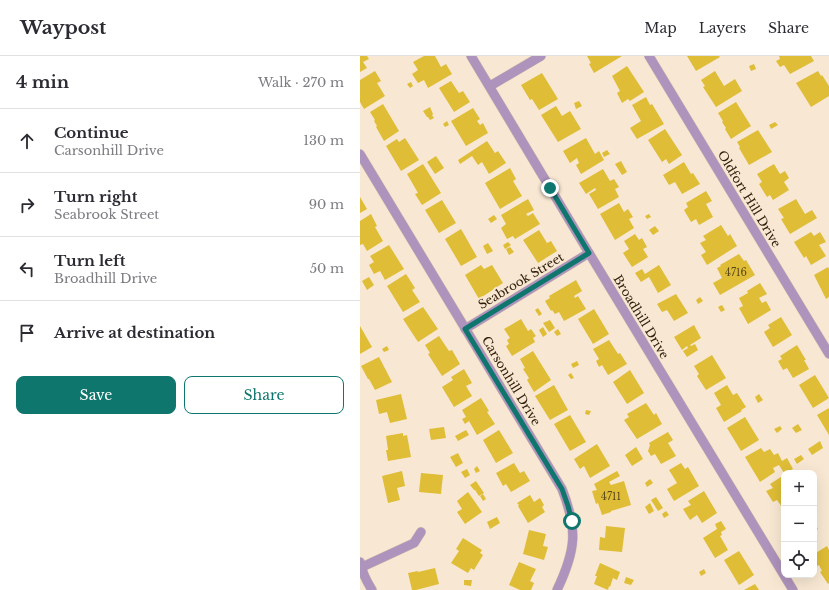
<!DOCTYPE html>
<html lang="en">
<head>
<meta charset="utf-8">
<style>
  :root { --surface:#fff; --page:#f7f7f7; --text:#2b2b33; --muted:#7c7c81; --line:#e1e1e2; --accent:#0f766e }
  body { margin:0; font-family:"Libre Baskerville",serif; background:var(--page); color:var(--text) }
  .controls { position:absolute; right:12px; bottom:12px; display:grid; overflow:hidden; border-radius:8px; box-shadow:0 4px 16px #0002 }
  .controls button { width:36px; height:36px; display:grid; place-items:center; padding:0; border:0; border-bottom:1px solid var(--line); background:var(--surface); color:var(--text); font:20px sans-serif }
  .stop { position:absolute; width:12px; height:12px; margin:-9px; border:3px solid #0f766e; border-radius:50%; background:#fff }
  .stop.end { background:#0f766e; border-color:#fff; box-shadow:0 1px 4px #0008 }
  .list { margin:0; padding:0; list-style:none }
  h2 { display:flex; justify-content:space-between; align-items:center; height:52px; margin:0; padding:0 16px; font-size:17px }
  h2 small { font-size:13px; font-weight:400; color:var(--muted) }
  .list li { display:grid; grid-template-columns:26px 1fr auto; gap:12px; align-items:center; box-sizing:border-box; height:64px; padding:0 16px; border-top:1px solid var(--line) }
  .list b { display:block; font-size:15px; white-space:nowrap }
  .list p { margin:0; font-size:13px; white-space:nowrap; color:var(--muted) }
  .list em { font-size:13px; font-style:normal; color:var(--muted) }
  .actions { display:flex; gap:8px; padding:12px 16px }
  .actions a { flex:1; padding:9px 0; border:1px solid var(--accent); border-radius:8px; text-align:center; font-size:14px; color:var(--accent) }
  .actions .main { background:var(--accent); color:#fff }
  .icon { flex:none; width:22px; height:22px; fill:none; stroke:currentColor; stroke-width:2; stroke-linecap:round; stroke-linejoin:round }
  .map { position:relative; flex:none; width:469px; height:534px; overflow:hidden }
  header { display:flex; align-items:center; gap:24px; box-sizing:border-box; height:56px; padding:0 20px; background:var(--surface); border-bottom:1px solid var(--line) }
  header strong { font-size:19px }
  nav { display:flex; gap:22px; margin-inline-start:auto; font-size:14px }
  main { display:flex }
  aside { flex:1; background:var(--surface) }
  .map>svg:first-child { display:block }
  .building { fill:#dfbd36 }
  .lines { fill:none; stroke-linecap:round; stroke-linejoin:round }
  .street-casing { stroke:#d4c4af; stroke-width:10 }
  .street { stroke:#ae93bc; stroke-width:9 }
  .route { stroke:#0f766e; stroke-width:5 }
  .labels { text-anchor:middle; stroke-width:4; stroke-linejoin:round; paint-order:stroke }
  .number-label { font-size:10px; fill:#5c4816 }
  .street-label { font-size:12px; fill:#31210c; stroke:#f8e8d3 }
</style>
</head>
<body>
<header>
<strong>Waypost</strong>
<nav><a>Map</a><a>Layers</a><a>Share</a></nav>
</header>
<main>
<aside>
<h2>4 min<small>Walk · 270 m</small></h2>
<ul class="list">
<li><svg class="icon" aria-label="ahead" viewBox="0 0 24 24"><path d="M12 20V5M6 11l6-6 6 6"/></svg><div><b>Continue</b><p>Carsonhill Drive</p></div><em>130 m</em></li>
<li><svg class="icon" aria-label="right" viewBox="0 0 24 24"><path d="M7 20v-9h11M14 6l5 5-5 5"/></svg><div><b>Turn right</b><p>Seabrook Street</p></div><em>90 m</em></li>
<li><svg class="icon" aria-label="left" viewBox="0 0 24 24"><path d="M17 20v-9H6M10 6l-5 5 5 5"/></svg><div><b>Turn left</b><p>Broadhill Drive</p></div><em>50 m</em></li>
<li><svg class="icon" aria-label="arrive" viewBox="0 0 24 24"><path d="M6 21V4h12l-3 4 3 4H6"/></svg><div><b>Arrive at destination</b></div></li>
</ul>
<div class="actions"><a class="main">Save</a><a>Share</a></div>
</aside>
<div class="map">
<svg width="469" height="534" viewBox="0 0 469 534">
  <rect width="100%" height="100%" fill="#f8e8d3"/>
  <g class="building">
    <polygon points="0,0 7,0 9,3 3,6 7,12 0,16"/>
    <polygon points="64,0 75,0 81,11 86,8 92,18 68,32 64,24 58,27 52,18 58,14 53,6"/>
    <polygon points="227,0 262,0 234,17 229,8 231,7"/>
    <polygon points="327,0 359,0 360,1 336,15"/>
    <polygon points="419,0 451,0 454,5 430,18 424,9 420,11 416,5 420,3"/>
    <polygon points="394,8 396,13 391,15 389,10"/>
    <polygon points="267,10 284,36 270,45 268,43 262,47 257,37 260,35 252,20"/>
    <polygon points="15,15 21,25 17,27 25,40 4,53 0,46 0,24"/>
    <polygon points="355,15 364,30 375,23 382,35 356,51 343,31 345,30 341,24"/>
    <polygon points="458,15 461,20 462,19 469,30 469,40 451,51 436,27"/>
    <polygon points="182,17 198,43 179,54 172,43 170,44 161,29"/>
    <polygon points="91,25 99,37 103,35 110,46 94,56 79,32"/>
    <polygon points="51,26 53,30 50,32 47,28"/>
    <polygon points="286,41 290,49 292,48 304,68 277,83 270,72 281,65 272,49"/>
    <polygon points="219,45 222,50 216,53 214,47"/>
    <polygon points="376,46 391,70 371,83 365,73 366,72 362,66 363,65 358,57"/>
    <polygon points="23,48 39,75 24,85 16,71 17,70 14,65 15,64 10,56"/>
    <polygon points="196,50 202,60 210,55 221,73 198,86 181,59"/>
    <polygon points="70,51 73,58 72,59 74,62 70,64 68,61 67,61 63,55"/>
    <polygon points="113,52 120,63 117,65 120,69 123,67 128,77 106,90 91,65"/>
    <polygon points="87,65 89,69 85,71 83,68"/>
    <polygon points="415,66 418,69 411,73 409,69"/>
    <polygon points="305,73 322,99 309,108 306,103 302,106 288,84"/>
    <polygon points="398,74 412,96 389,109 379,92 380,91 377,86"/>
    <polygon points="45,82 59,104 41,115 26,90 37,83 39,86"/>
    <polygon points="226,82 235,98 239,95 244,104 221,118 216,109 219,107 217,102 210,107 203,95"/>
    <polygon points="127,85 135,97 138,95 146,107 129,118 122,106 118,109 112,100 100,108 98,104"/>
    <polygon points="247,94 250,98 244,101 242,97"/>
    <polygon points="76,100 84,112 75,118 67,106"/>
    <polygon points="261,105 267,116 262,119 255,108"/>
    <polygon points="324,106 331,118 333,117 340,128 322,138 315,126 309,129 303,119"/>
    <polygon points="63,108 81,137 62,149 55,138 58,137 47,118"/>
    <polygon points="414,108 420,118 425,115 429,122 424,126 429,134 413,144 410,139 407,141 399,128 402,126 397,118"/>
    <polygon points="150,112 156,123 153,125 162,140 140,153 125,127"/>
    <polygon points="243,113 250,125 254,123 259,131 255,133 259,141 238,153 229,138 236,134 235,132 226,138 219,127"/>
    <polygon points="346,135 352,145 346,148 353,161 339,169 336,163 331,166 324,154 328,151 326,147"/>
    <polygon points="0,141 7,153 0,157"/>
    <polygon points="168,143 174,154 166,158 168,160 173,157 180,168 155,183 153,180 147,183 141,172 146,168 141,159"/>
    <polygon points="436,143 445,158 452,154 457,162 430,178 421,163 424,162 418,153"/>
    <polygon points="82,144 96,167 79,177 65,154"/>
    <polygon points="259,147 264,156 268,153 273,161 269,163 274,172 255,184 240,158"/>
    <polygon points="11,158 17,170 15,171 23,185 7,195 3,188 0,189 0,165"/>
    <polygon points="289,158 291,161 287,163 285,160"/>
    <polygon points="134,159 137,163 131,167 128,163"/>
    <polygon points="361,169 368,180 370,178 377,190 347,209 341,199 346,196 340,187 346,184 343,180"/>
    <polygon points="295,170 299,175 293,179 289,174"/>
    <polygon points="101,173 117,201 101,210 85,183"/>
    <polygon points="179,174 187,187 191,185 197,195 178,207 163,184"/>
    <polygon points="451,176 454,180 460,176 466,186 459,189 466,200 451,209 446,200 444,202 434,186"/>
    <polygon points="275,178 279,184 282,182 287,191 283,193 288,201 272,211 263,197 269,193 264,185"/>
    <polygon points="148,186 151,189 145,193 143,189"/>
    <polygon points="128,187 133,195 127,198 123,190"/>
    <polygon points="29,189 44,213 25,224 20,215 14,218 9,209 14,206 10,200"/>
    <polygon points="150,191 154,196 149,199 146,193"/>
    <polygon points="379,198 384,205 386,204 395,219 360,239 353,227 362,222 357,212 361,210 360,209"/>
    <polygon points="121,209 124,213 132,209 143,227 119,243 105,219"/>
    <polygon points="299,209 311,229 298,237 289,221 281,226 275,217 282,213 285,218"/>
    <polygon points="468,211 469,213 469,241 466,243 454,219"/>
    <polygon points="46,218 55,232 52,234 60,246 43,256 27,230"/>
    <polygon points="9,221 14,229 7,234 2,225"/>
    <polygon points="216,224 222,235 214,240 215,242 218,240 226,253 204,265 199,256 195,258 192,254 191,255 185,245 190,242 189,240"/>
    <polygon points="400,227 407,238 399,242 402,247 406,245 411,254 388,268 379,252 383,250 379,242 388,237 387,235"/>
    <polygon points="316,238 328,257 314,265 307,254 302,256 297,248"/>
    <polygon points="340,241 343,245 338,248 336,244"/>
    <polygon points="362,249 365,254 361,256 358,251"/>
    <polygon points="63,251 78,273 58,286 43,263"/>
    <polygon points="178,252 182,258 179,260 175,254"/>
    <polygon points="234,253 249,278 233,288 218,263"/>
    <polygon points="421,261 432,279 413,291 404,276 410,272 408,269"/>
    <polygon points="161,263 168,275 171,273 176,280 173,282 175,286 152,300 146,290 149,288 147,284 150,282 144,273"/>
    <polygon points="190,264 195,272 189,276 183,267"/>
    <polygon points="334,269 341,282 330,289 331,290 335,288 338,294 327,301 323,295 328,292 327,290 322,294 314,281"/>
    <polygon points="0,270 12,291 0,298"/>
    <polygon points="183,271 187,278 183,281 179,274"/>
    <polygon points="198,273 201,278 197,280 194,276"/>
    <polygon points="79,280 89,295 92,294 100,308 82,320 68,298 70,297 65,289"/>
    <polygon points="249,284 258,298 260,297 267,308 248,319 242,309 239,311 236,305 239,303 233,293"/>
    <polygon points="437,289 446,304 444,304 449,313 433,322 427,312 423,314 418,305 422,303 420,300"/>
    <polygon points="27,290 29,294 24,296 22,293"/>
    <polygon points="173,295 191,324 174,336 167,324 169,322 163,313 165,312 160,303"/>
    <polygon points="352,299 366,322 346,334 337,320 339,318 334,310"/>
    <polygon points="19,301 32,326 15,334 9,323 8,323 1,310"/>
    <polygon points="217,305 219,309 213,312 211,308"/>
    <polygon points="104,313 112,327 106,330 112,340 94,351 82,331 93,324 91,321"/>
    <polygon points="270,314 284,337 267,348 253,326"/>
    <polygon points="211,317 214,322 211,323 208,319"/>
    <polygon points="455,319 469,342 453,352 439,329"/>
    <polygon points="194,329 208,354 190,364 175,340"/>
    <polygon points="367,329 373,339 377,337 386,351 381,354 382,355 364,366 356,352 361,349 354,337"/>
    <polygon points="41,338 47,363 30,367 27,356 19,358 16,344"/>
    <polygon points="399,338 403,344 398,347 395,341"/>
    <polygon points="121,342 129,355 127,356 135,368 117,379 109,365 105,368 102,363 106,361 102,354"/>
    <polygon points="286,347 294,359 296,357 302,368 277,383 264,364 269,361 267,358"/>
    <polygon points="469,352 469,379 457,359"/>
    <polygon points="226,354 231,355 229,359 225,358"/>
    <polygon points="210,359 226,386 210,395 194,368"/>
    <polygon points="385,361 399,384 381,395 367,372"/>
    <polygon points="438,368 442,374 436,377 432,372"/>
    <polygon points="420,370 422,373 417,377 414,373"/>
    <polygon points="84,371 86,382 71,384 69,373"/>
    <polygon points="106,374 109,379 98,385 95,380"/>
    <polygon points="139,374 153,397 136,407 123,384"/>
    <polygon points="308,376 313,384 308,387 316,400 301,408 295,398 291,400 288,395 290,389 289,387"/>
    <polygon points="43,377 43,380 47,379 51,401 28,405 26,394 28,394 26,380"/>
    <polygon points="460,385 463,392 452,399 448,393"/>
    <polygon points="237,388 250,410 230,422 224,410 220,413 214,403"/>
    <polygon points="276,391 283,403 272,410 265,399"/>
    <polygon points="401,392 404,396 410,393 414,399 418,397 422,405 427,402 433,413 424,417 419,409 413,412 415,416 400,426 385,401"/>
    <polygon points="98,397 103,407 96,411 90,401"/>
    <polygon points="441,399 444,403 437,408 434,403"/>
    <polygon points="154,407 160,417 164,415 170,425 151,436 146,428 143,430 136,417"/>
    <polygon points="321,407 325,413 328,411 339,430 314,445 307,433 317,427 309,414"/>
    <polygon points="117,410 120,415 116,417 114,413"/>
    <polygon points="107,413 110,419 105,422 101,416"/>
    <polygon points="42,415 45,430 37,432 40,444 28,447 22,420"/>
    <polygon points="257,415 260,420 249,426 251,429 264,425 271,449 251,455 251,456 242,459 238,447 236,448 232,435 237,434 234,428"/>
    <polygon points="61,417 83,419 81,438 59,436"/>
    <polygon points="424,419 424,454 417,444 413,446 406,435 413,432 410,428"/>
    <polygon points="290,423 293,427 287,431 285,427"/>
    <polygon points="116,425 124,437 119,440 115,434 114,434 110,429"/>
    <polygon points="344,435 357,457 342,467 337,459 330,464 323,453 331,449 328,445"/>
    <polygon points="108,436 122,456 105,468 97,456 102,453 97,445"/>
    <polygon points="123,438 126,443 123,445 120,440"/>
    <polygon points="170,439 174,446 180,442 184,449 182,451 185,456 168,467 158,450 159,449 157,447"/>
    <polygon points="296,441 303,452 298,455 291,444"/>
    <polygon points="290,447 294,455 289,458 285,451"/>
    <polygon points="306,455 309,459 304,462 302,458"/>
    <polygon points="137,461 140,467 130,473 127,466"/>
    <polygon points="361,465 366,473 361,476 362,479 360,480 368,494 355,502 343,482 357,473 355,468"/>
    <polygon points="454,466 458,473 454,476"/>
    <polygon points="246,470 265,472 262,496 239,494 240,481 245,482"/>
    <polygon points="169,474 186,478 183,490 188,491 184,504 163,498"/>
    <polygon points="103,482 122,494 120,497 123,499 114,514 111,512 108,517 91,507 99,495 96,493"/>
    <polygon points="467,490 469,494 469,527 468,528 460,516 462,515 459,509 454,512 454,498"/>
    <polygon points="379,495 394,519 379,529 364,504"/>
    <polygon points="159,506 176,513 170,525 174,527 171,534 160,534 149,529"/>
    <polygon points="240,507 260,516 257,524 253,522 250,531 249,530 248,534 234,528 237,520 235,520"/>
    <polygon points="75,512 79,528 56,534 52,534 48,517 58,515 58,516"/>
    <polygon points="344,513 346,517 341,520 339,516"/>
    <polygon points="266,521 274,524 271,529 264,527"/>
    <polygon points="104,524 112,524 111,530 104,529"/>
    <polygon points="395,528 399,534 384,534"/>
  </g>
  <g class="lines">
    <g class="street-casing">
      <g id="street">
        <polyline points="111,0 229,197 433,534"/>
        <polyline points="289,0 469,298"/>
        <polyline points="130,30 181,0"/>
        <path d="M0,98L202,433C218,474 216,494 197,534"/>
        <polyline points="105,273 229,197"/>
        <path d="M0,506C2,516 7,526 12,534"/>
        <polyline points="0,512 54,487 61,476"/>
      </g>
    </g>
    <use href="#street" class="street"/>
  </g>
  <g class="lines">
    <polyline class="route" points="190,132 229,197 105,273 202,433 208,450 212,465"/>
  </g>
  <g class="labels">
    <g class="number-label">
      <text x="376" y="220">4716</text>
      <text x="251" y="444">4711</text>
    </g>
    <g class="street-label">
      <text transform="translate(389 143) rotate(59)" y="4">Oldfort Hill Drive</text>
      <text transform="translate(161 225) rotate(-31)" y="4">Seabrook Street</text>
      <text transform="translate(281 261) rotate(59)" y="4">Broadhill Drive</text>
      <text transform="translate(151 325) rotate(59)" y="4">Carsonhill Drive</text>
    </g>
  </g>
</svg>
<div class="controls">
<button>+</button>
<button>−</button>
<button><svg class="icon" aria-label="locate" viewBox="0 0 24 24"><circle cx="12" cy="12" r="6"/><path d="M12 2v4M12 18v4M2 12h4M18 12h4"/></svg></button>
</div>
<div class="stop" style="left:212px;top:465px"></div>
<div class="stop end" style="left:190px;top:132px"></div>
</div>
</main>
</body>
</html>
